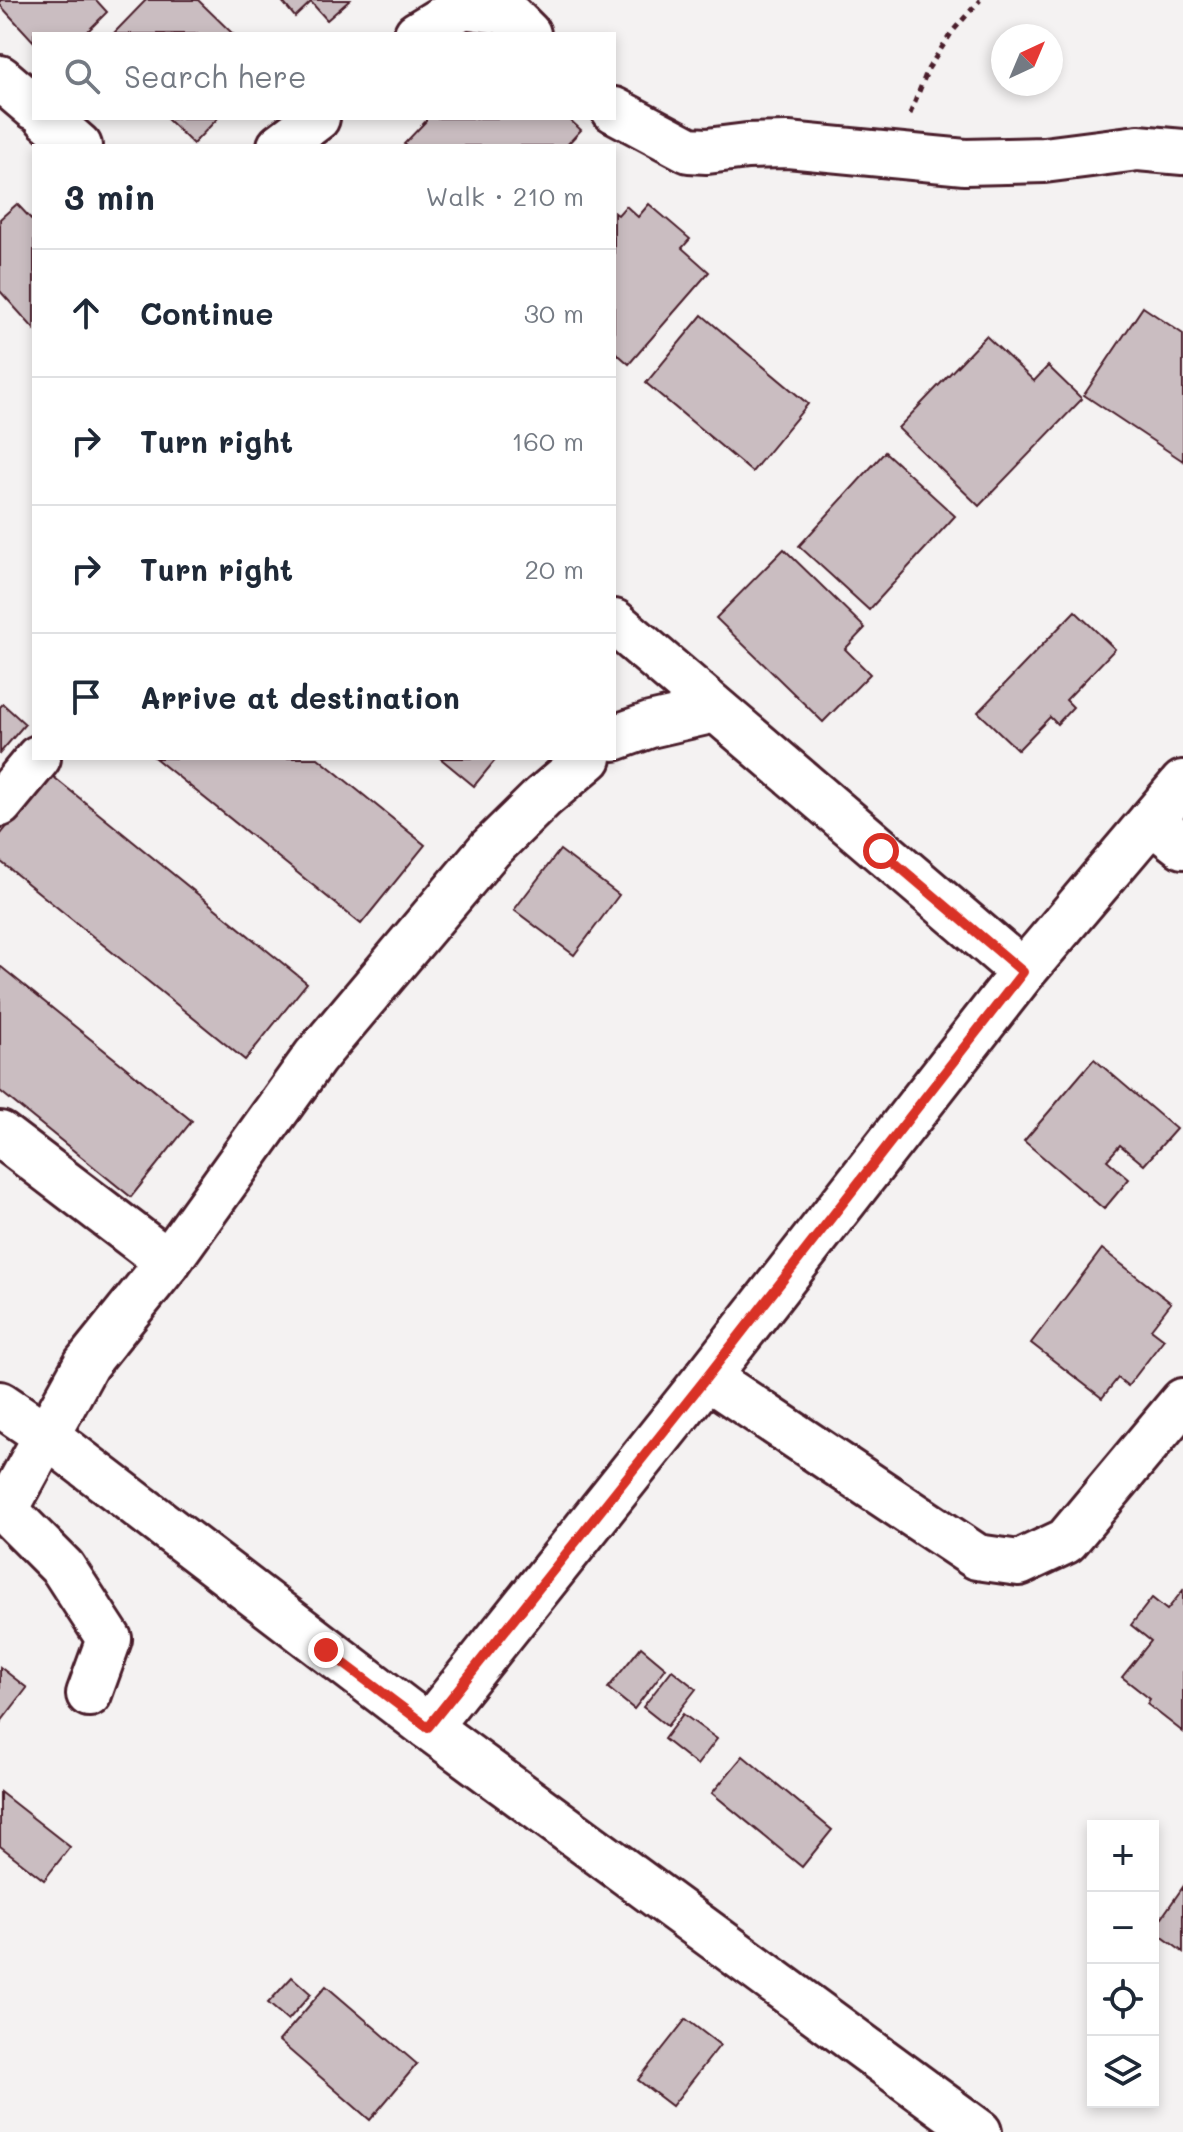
<!DOCTYPE html>
<html lang="en">
<head>
<meta charset="utf-8">
<style>
  :root { --surface:#fff; --page:#f2f2f3; --text:#1f2937; --muted:#747a83; --line:#e0e1e3 }
  body { margin:0; font-family:Mali,sans-serif; background:var(--page); color:var(--text) }
  .controls { position:absolute; right:24px; bottom:24px; display:grid; overflow:hidden; border-radius:0px; box-shadow:0 4px 12px #0003 }
  .controls button { width:72px; height:72px; display:grid; place-items:center; padding:0; border:0; border-bottom:2px solid var(--line); background:var(--surface); color:var(--text); font:40px sans-serif }
  .compass { position:absolute; left:991px; top:24px; width:72px; height:72px; border-radius:50%; background:var(--surface); box-shadow:0 4px 12px #0003; rotate:44deg }
  .stop { position:absolute; width:24px; height:24px; margin:-18px; border:6px solid #d93025; border-radius:50%; background:#fff }
  .stop.end { background:#d93025; border-color:#fff; box-shadow:0 2px 8px #0008 }
  .list { margin:0; padding:0; list-style:none }
  h2 { display:flex; justify-content:space-between; align-items:center; height:104px; margin:0; padding:0 32px; font-size:34px }
  h2 small { font-size:26px; font-weight:400; color:var(--muted) }
  .list li { display:grid; grid-template-columns:52px 1fr auto; gap:24px; align-items:center; box-sizing:border-box; height:128px; padding:0 32px; border-top:2px solid var(--line) }
  .list b { display:block; font-size:30px; white-space:nowrap }
  .list em { font-size:26px; font-style:normal; color:var(--muted) }
  .icon { flex:none; width:44px; height:44px; fill:none; stroke:currentColor; stroke-width:2; stroke-linecap:round; stroke-linejoin:round }
  .map { position:relative; flex:none; width:1183px; height:2132px; overflow:hidden }
  .search { position:absolute; background:var(--surface); box-shadow:0 4px 12px #0003; left:32px; top:32px; width:584px; height:88px; display:flex; align-items:center; gap:20px; box-sizing:border-box; padding:0 28px; border-radius:0px; color:var(--muted); font-size:30px }
  .panel { position:absolute; background:var(--surface); box-shadow:0 4px 12px #0003; left:32px; top:144px; width:584px; height:616px; border-radius:0px }
  .map>svg:first-child { display:block }
  .building { fill:#cabdc1; stroke:#4a1f2b; stroke-width:2 }
  .lines { fill:none; stroke-linecap:round; stroke-linejoin:round }
  .minor-casing { stroke:#4a1f2b; stroke-width:50 }
  .path { stroke:#4a1f2b; stroke-width:5; stroke-dasharray:6 6; stroke-linecap:butt }
  .minor { stroke:#fff; stroke-width:44 }
  .route { stroke:#d93025; stroke-width:10 }
</style>
</head>
<body>
<div class="map">
<svg width="1183" height="2132" viewBox="0 0 1183 2132">
  <rect width="100%" height="100%" fill="#f4f2f2"/>
  <filter id="ink" filterUnits="userSpaceOnUse"><feTurbulence type="fractalNoise" baseFrequency=".0125" numOctaves="2"/><feDisplacementMap in="SourceGraphic" scale="16" xChannelSelector="R" yChannelSelector="G"/><feConvolveMatrix kernelMatrix="1 2 1 2 8 2 1 2 1" color-interpolation-filters="sRGB"/></filter>
  <g filter="url(#ink)">
    <g class="building">
      <polygon points="0,0 96,0 107,12 85,34 34,34 34,42 0,5"/>
      <polygon points="146,0 198,0 233,34 113,34"/>
      <polygon points="281,0 350,0 327,20 311,2 295,17"/>
      <polygon points="166,118 218,118 193,144"/>
      <polygon points="426,118 568,118 581,130 566,146 407,146 404,144 426,121"/>
      <polygon points="17,204 34,222 34,329 0,291 0,219"/>
      <polygon points="649,204 690,239 682,248 709,272 629,364 614,351 614,212 618,215 626,206 638,217"/>
      <polygon points="1143,307 1183,334 1183,461 1084,395"/>
      <polygon points="702,315 808,404 752,472 646,383"/>
      <polygon points="986,336 1034,381 1048,366 1082,399 979,506 898,428"/>
      <polygon points="885,452 955,516 869,610 799,546"/>
      <polygon points="784,549 865,628 845,649 870,674 823,722 716,618"/>
      <polygon points="1075,611 1115,649 1066,700 1073,707 1057,724 1050,717 1018,750 978,712"/>
      <polygon points="3,704 25,724 0,753 0,707"/>
      <polygon points="155,758 318,758 425,845 361,924"/>
      <polygon points="440,758 497,758 474,786"/>
      <polygon points="50,774 307,983 245,1060 0,861 0,835"/>
      <polygon points="560,850 619,895 574,955 514,910"/>
      <polygon points="0,966 192,1121 131,1197 0,1091"/>
      <polygon points="1094,1059 1176,1129 1144,1165 1120,1145 1107,1160 1129,1179 1104,1209 1024,1141"/>
      <polygon points="1102,1249 1171,1303 1151,1329 1164,1339 1128,1386 1118,1378 1102,1398 1031,1343"/>
      <polygon points="1183,1590 1183,1732 1147,1704 1150,1699 1122,1677 1151,1641 1131,1625 1152,1598 1167,1610"/>
      <polygon points="641,1647 666,1668 634,1709 608,1688"/>
      <polygon points="0,1667 27,1688 0,1723"/>
      <polygon points="672,1670 696,1689 667,1726 643,1707"/>
      <polygon points="683,1714 717,1739 697,1765 664,1739"/>
      <polygon points="743,1756 832,1830 802,1867 712,1793"/>
      <polygon points="0,1792 70,1847 44,1880 0,1846"/>
      <polygon points="1183,1887 1183,1952 1153,1930"/>
      <polygon points="292,1977 311,1994 288,2020 268,2003"/>
      <polygon points="326,1986 417,2064 370,2120 279,2041"/>
      <polygon points="686,2019 720,2045 672,2106 638,2080"/>
    </g>
    <g class="lines">
      <g class="minor-casing">
        <g id="minor">
          <polyline points="417,34 463,6 506,12 528,34"/>
          <polyline points="0,78 34,107"/>
          <polyline points="614,110 689,150 707,151 747,146 788,145 965,162 1044,160 1138,148 1183,152"/>
          <polyline points="47,118 79,146"/>
          <polyline points="280,146 317,118"/>
          <polyline points="614,622 1023,972"/>
          <polyline points="614,738 650,725 715,710"/>
          <polyline points="0,804 38,758"/>
          <polyline points="1151,821 1183,846"/>
          <polyline points="0,1134 168,1262"/>
          <polyline points="707,1377 977,1557 1019,1563 1066,1541 1183,1401"/>
          <polyline points="0,1404 47,1436 428,1727 979,2132"/>
          <polyline points="0,1505 63,1568 109,1639 89,1694"/>
          <polyline points="6,1509 86,1364 168,1262 315,1057 490,849 543,797 589,758"/>
          <polyline points="428,1727 707,1377 1023,972 1183,783"/>
        </g>
      </g>
      <polyline class="path" points="910,114 928,69 952,32 980,0"/>
      <use href="#minor" class="minor"/>
    </g>
  </g>
  <g class="lines" filter="url(#ink)">
    <polyline class="route" points="326,1650 428,1727 707,1377 1023,972 881,851"/>
  </g>
</svg>
<div class="controls">
<button>+</button>
<button>−</button>
<button><svg class="icon" aria-label="locate" viewBox="0 0 24 24"><circle cx="12" cy="12" r="6"/><path d="M12 2v4M12 18v4M2 12h4M18 12h4"/></svg></button>
<button><svg class="icon" aria-label="layers" viewBox="0 0 24 24"><path d="M12 4l9 5-9 5-9-5zM3 14l9 5 9-5"/></svg></button>
</div>
<svg class="compass" viewBox="-18 -18 36 36"><path d="M0-13l5 13h-10z" fill="#e53935"/><path d="M0 13l5-13h-10z" fill="#747a83"/></svg>
<div class="stop" style="left:881px;top:851px"></div>
<div class="stop end" style="left:326px;top:1650px"></div>
<div class="search"><svg class="icon" aria-label="search" viewBox="0 0 24 24"><circle cx="10" cy="10" r="6"/><path d="M15 15l6 6"/></svg>Search here</div>
<section class="panel">
<h2>3 min<small>Walk · 210 m</small></h2>
<ul class="list">
<li><svg class="icon" aria-label="ahead" viewBox="0 0 24 24"><path d="M12 20V5M6 11l6-6 6 6"/></svg><div><b>Continue</b></div><em>30 m</em></li>
<li><svg class="icon" aria-label="right" viewBox="0 0 24 24"><path d="M7 20v-9h11M14 6l5 5-5 5"/></svg><div><b>Turn right</b></div><em>160 m</em></li>
<li><svg class="icon" aria-label="right" viewBox="0 0 24 24"><path d="M7 20v-9h11M14 6l5 5-5 5"/></svg><div><b>Turn right</b></div><em>20 m</em></li>
<li><svg class="icon" aria-label="arrive" viewBox="0 0 24 24"><path d="M6 21V4h12l-3 4 3 4H6"/></svg><div><b>Arrive at destination</b></div></li>
</ul>
</section>
</div>
</body>
</html>
